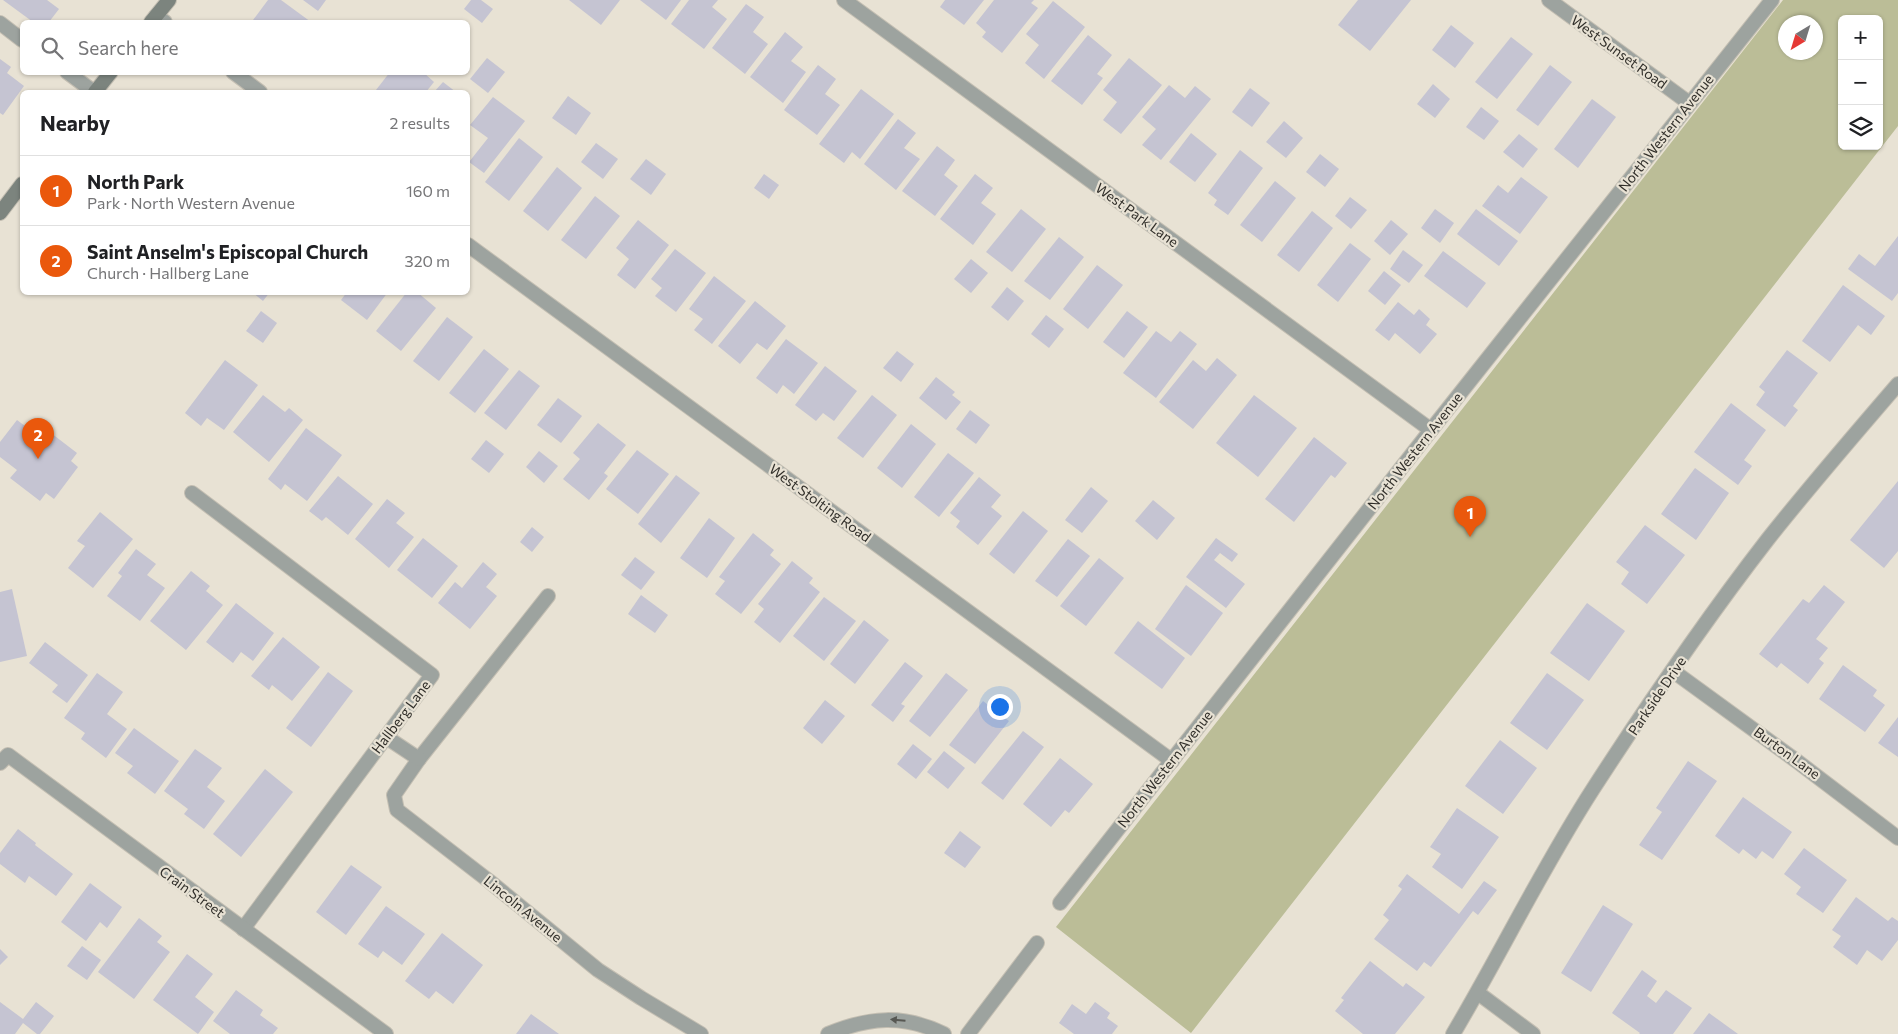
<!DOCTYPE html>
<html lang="en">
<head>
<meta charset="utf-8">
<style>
  :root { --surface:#fff; --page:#f2f2f2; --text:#202124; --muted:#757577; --line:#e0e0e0; --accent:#ea580c }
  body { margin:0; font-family:Commissioner,sans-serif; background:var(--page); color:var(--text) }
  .controls { position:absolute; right:15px; top:15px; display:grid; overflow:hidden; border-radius:8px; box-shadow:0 1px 4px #0004 }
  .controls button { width:45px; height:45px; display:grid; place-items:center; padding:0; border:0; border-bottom:1px solid var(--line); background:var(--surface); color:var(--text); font:25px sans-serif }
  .compass { position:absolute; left:1778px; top:15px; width:45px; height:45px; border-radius:50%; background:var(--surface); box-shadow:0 1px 4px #0004; rotate:218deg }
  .you { position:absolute; left:999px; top:706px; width:18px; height:18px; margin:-12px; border:4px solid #fff; border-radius:50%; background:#1a73e8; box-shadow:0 0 0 8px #1a73e833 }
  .badge { display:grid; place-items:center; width:32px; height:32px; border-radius:50%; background:var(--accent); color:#fff; font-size:16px; font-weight:700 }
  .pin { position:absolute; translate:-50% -41px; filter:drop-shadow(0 1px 2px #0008) }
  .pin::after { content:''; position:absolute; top:26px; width:18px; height:15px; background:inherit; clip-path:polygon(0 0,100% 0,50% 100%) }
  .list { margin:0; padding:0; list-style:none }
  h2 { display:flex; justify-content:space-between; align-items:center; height:65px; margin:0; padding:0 20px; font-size:21px }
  h2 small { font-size:16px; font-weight:400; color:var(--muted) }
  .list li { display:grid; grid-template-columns:32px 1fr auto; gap:15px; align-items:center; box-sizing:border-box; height:70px; padding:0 20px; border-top:1px solid var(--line) }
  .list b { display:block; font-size:19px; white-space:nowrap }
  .list p { margin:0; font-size:16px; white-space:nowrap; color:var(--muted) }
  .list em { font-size:16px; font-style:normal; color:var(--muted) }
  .icon { flex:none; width:28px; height:28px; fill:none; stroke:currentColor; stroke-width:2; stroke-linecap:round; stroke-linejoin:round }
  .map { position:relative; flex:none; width:1898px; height:1034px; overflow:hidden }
  .search { position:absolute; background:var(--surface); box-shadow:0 1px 4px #0004; left:20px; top:20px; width:450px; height:55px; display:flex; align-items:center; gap:12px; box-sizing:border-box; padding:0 18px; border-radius:8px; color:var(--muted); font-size:19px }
  .panel { position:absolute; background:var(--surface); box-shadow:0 1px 4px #0004; left:20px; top:90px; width:450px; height:205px; border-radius:8px }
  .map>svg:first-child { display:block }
  .green { fill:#bbbd97; fill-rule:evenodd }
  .building { fill:#c5c4d2 }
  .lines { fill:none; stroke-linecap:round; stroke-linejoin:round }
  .minor-casing { stroke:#c3beb2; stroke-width:16 }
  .secondary-casing { stroke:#c3beb2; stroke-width:16 }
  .minor { stroke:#9da39f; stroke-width:14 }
  .secondary { stroke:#7c847e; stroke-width:14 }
  .oneway { fill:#575853 }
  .labels { text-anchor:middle; stroke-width:4.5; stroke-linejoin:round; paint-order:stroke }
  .street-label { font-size:14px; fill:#312f2a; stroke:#e8e2d4 }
</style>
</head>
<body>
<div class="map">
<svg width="1898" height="1034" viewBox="0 0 1898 1034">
  <rect width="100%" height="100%" fill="#e8e2d4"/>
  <path class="green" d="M1783,0H1898V126L1191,1033L1056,927ZM1842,19H1879V146H1842ZM1786,22H1816V52H1786Z"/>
  <g class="building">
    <polygon points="3,0 47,0 59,9 49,22 33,22"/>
    <polygon points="268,0 281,0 311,22 256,22 253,20"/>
    <polygon points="303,0 326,0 318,11"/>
    <polygon points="471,0 481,0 493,9 482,23 464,9"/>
    <polygon points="569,0 620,0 601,25"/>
    <polygon points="640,0 681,0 666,20"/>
    <polygon points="689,0 718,0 712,7 727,19 704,49 671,24"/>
    <polygon points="945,0 984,0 964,25 940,7"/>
    <polygon points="994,0 1034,0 1031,3 1038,8 1002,53 982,37 986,32 976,23"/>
    <polygon points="1358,0 1411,0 1370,51 1338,25"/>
    <polygon points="1053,1 1085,27 1044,79 1025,63 1039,45 1026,34"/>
    <polygon points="746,4 764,17 753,32 768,44 745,74 712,48"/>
    <polygon points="1451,25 1474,43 1455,68 1432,50"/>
    <polygon points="785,32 803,47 791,61 806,72 783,103 750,77"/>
    <polygon points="1088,35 1112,55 1097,74 1103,78 1082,105 1051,81"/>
    <polygon points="1511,37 1533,54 1497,99 1475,82"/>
    <polygon points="487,58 505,72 488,93 470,79"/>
    <polygon points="1129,58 1162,85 1121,134 1103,120 1117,102 1103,90"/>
    <polygon points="0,59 11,67 7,73 24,86 3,115 0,113"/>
    <polygon points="818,65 836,79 825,94 840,105 817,135 784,110"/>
    <polygon points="1550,65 1572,82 1538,126 1516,110"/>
    <polygon points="390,72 423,72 434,82 426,92 379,92 376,90"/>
    <polygon points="443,82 456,92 434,92"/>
    <polygon points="1433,84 1450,99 1435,118 1417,104"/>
    <polygon points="1169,85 1185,98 1195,86 1211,99 1161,160 1142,145 1156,129 1142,117"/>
    <polygon points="1250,88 1270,103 1252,127 1232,112"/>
    <polygon points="861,89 894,114 860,159 852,152 844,163 819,144"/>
    <polygon points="568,96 591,113 576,135 552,118"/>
    <polygon points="493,97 525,121 484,173 469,162 488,138 470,125"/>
    <polygon points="1592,99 1616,117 1578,168 1554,149"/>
    <polygon points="1481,107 1499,121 1484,140 1466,127"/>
    <polygon points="898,119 916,133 904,148 920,159 896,190 864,164"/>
    <polygon points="1284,121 1303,138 1286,158 1266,142"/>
    <polygon points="1191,133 1217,154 1195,182 1169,162"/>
    <polygon points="1519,134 1538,149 1523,168 1503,152"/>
    <polygon points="519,138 543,157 509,201 485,182"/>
    <polygon points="596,143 618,159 603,179 581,162"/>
    <polygon points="937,146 955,160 944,175 958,186 935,216 902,191"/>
    <polygon points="1240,150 1263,168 1228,215 1214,205 1217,200 1208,193"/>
    <polygon points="1320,154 1339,169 1325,187 1306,172"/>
    <polygon points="646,159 666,174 651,195 630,179"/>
    <polygon points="557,167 582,188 548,231 523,211"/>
    <polygon points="764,174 779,185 769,199 754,188"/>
    <polygon points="975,174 993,188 981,203 996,214 973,245 940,219"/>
    <polygon points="1521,177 1548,197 1520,234 1482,206 1498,185 1508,193"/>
    <polygon points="1275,181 1296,198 1262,242 1240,225"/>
    <polygon points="595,196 620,216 586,259 561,240"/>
    <polygon points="1350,197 1367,210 1351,229 1335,216"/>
    <polygon points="1021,209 1046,229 1012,272 986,252"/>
    <polygon points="1435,209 1454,223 1440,243 1421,228"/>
    <polygon points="1476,209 1518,241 1499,266 1457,234"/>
    <polygon points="1312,211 1333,228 1299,272 1277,255"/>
    <polygon points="638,220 669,245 635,289 617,275 629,259 616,248"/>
    <polygon points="1391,220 1408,234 1390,255 1374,241"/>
    <polygon points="1898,236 1898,293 1892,301 1848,269 1859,254 1875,266"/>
    <polygon points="1059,237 1084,257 1050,300 1024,281"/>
    <polygon points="1350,243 1371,259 1338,302 1317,285"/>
    <polygon points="675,249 706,273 676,312 655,296 662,288 651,279"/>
    <polygon points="1403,250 1423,265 1409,283 1390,269"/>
    <polygon points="1443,251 1486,283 1467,308 1424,276"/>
    <polygon points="971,259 988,273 971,293 954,279"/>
    <polygon points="1097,265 1123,285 1088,329 1063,309"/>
    <polygon points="1384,271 1401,285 1385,305 1368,291"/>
    <polygon points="714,276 746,301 712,344 694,330 703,319 689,309"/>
    <polygon points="1843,285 1885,316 1871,335 1858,325 1830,362 1802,341"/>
    <polygon points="1007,287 1024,301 1008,321 991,307"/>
    <polygon points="252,292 270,292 263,301"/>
    <polygon points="347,292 388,292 367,320 341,300"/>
    <polygon points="407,292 417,292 436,308 401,351 376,331"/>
    <polygon points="755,301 786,326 767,350 757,343 740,364 718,346"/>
    <polygon points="1398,302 1414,315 1419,309 1430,319 1426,325 1437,334 1420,354 1395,333 1389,341 1375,330"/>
    <polygon points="261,311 277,323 263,343 246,331"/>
    <polygon points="1127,311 1148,327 1124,358 1103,342"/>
    <polygon points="1046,315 1064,329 1049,348 1031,334"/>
    <polygon points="447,317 473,337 439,381 413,361"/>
    <polygon points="1156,331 1171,342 1180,331 1197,344 1156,398 1123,373"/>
    <polygon points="786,339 818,363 794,394 783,385 777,394 756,378"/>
    <polygon points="484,349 509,369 475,413 449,393"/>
    <polygon points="1787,350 1818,373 1793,406 1798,410 1785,427 1756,405 1765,392 1759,387"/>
    <polygon points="897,351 914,364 901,382 883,368"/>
    <polygon points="1217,358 1237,375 1193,429 1159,402 1193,360 1206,371"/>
    <polygon points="225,360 258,385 224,430 207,418 201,426 185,413"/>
    <polygon points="825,366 857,391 834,421 823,413 816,421 795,405"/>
    <polygon points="519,370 540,386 506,430 484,413"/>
    <polygon points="936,377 955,392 952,395 961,402 946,420 919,398"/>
    <polygon points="263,395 285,412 289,408 303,420 269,462 233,432"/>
    <polygon points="872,395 897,415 863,458 837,438"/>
    <polygon points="1254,395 1297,428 1258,477 1216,443"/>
    <polygon points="558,398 582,416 561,443 537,425"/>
    <polygon points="1731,403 1766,430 1744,460 1752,466 1738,485 1694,452"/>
    <polygon points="970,410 990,425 976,444 956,429"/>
    <polygon points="17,420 41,438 47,430 77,453 71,461 78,467 54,499 46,493 40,501 10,478 17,470 0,457 0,442"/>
    <polygon points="598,423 626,445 604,473 608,476 589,500 563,479 580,459 573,453"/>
    <polygon points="911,424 936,444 902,488 877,468"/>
    <polygon points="306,428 342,455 307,501 285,484 281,490 268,479"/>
    <polygon points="1314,437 1347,463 1335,478 1331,475 1294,522 1265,499"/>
    <polygon points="486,440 504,454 489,473 471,459"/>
    <polygon points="637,450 669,474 638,514 606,489"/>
    <polygon points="539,451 558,466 544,483 526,467"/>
    <polygon points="948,453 974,473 939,517 914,497"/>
    <polygon points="1695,468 1729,493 1696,540 1661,514"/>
    <polygon points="676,475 700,493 661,543 638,524"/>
    <polygon points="338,476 373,504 348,535 326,517 322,521 309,511"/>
    <polygon points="979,477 1001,495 991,507 1002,516 978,545 956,527 960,521 950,513"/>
    <polygon points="1898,481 1898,551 1884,568 1850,540"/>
    <polygon points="1091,487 1108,501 1082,533 1065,520"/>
    <polygon points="387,499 405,513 396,523 414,537 389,568 355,539"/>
    <polygon points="1153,500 1175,518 1157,540 1135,521"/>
    <polygon points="1023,511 1048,531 1014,574 989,554"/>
    <polygon points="100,512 133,539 93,588 68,568 85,546 77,541"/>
    <polygon points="709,518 735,538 707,578 680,558"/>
    <polygon points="1645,525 1685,555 1647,604 1621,584 1629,572 1616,562"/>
    <polygon points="532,527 544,537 532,552 520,542"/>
    <polygon points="753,533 774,550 770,555 781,564 741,614 715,594 725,581 719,577"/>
    <polygon points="423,538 458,566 432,598 397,570"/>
    <polygon points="1216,538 1238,554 1232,562 1220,553 1214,560 1245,584 1226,608 1186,577"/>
    <polygon points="1068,539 1090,556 1057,597 1035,581"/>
    <polygon points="136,549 156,564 147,575 165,588 140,621 107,596 122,576 118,573"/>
    <polygon points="635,557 655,572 641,590 621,575"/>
    <polygon points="1099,558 1124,578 1086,626 1060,606"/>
    <polygon points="792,561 813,578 809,583 820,592 780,643 754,622 764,609 758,604"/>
    <polygon points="483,562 497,574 486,587 497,596 470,629 438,603 455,582 462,588"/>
    <polygon points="191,571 210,586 206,591 223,605 186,650 150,621"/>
    <polygon points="1186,585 1223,613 1191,656 1155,629"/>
    <polygon points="1824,585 1845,602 1816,639 1828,648 1819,659 1824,663 1808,684 1781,663 1777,668 1759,654 1803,599 1809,603"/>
    <polygon points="12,589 27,656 0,662 0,592"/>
    <polygon points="641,595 668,615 655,633 628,614"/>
    <polygon points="824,597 856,621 824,661 793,636"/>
    <polygon points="236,603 274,633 253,661 241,652 233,663 206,642"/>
    <polygon points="1587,603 1625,631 1589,681 1550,653"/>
    <polygon points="864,620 889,640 855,684 830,664"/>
    <polygon points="1138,621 1185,658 1162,689 1114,653"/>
    <polygon points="283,637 320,667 292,701 272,685 269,690 251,676"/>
    <polygon points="45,642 88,675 67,703 52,692 58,685 29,663"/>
    <polygon points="905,662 923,676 901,704 905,706 893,722 871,705"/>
    <polygon points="1843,665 1877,690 1873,696 1885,705 1865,732 1819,699"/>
    <polygon points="328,672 353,691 311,747 286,728"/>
    <polygon points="97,673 123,692 107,714 127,729 106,758 81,739 85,733 64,718"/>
    <polygon points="946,673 968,690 930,737 909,721"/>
    <polygon points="1547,673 1584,700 1547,750 1510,723"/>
    <polygon points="825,700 845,716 822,744 803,728"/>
    <polygon points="983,701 1009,721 975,764 949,745"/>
    <polygon points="1898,717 1898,757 1878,743"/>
    <polygon points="134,728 179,761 155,794 127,773 133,766 115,753"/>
    <polygon points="1023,731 1044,747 1003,800 981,783"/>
    <polygon points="1500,740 1537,768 1503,814 1465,786"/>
    <polygon points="913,744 932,759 916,779 897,764"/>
    <polygon points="195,749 222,768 207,787 225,801 204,829 184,814 188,809 164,791"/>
    <polygon points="944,751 965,768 948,789 927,772"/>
    <polygon points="1060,758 1093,784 1069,813 1065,810 1051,827 1023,804"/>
    <polygon points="1688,761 1717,781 1662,860 1639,845 1662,812 1656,808"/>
    <polygon points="265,769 293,792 241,857 213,834"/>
    <polygon points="1743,797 1792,832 1773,859 1762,851 1756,859 1743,849 1739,854 1715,836"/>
    <polygon points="1457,808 1499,837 1462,889 1432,867 1441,854 1430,847"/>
    <polygon points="18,829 36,843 35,845 73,874 56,896 29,876 25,883 0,864 0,853"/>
    <polygon points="960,831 981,847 965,868 944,853"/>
    <polygon points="1804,848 1847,880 1823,913 1796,894 1801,887 1784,874"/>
    <polygon points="351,865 382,887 346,935 316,912"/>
    <polygon points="1407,874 1459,914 1484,881 1497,890 1478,915 1473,911 1431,967 1424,962 1417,971 1374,939 1389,920 1383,915 1402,889 1398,886"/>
    <polygon points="90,883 122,907 107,928 100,922 86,941 61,922"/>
    <polygon points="1856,897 1888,921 1892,917 1898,921 1898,940 1882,961 1867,950 1857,965 1833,947 1841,936 1832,930"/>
    <polygon points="1603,905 1633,924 1591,992 1561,973"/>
    <polygon points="386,906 425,934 402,965 383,951 378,958 358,944"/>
    <polygon points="139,918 162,936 157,942 170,952 134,999 98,972"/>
    <polygon points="442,933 483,965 453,1004 436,991 429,999 405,981"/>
    <polygon points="82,946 101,960 87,980 67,966"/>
    <polygon points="0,949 8,957 0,965"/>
    <polygon points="187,954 213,974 195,997 214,1012 198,1034 153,1000"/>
    <polygon points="1370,961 1403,987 1406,983 1425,997 1395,1034 1363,1034 1335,1011 1344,1000 1341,998"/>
    <polygon points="1642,970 1657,981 1647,996 1656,1003 1666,990 1692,1008 1673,1034 1639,1034 1640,1033 1612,1013"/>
    <polygon points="236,990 263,1010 260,1015 278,1028 273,1034 230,1034 213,1021"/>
    <polygon points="0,1002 23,1019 36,1002 54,1016 40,1034 37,1034 23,1023 15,1034 0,1034"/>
    <polygon points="1095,1002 1110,1013 1107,1018 1118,1026 1112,1034 1074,1034 1059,1023 1072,1004 1086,1014"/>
    <polygon points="1709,1013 1738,1034 1693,1034"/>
    <polygon points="531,1014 559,1034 516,1034"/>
  </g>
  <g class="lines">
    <g class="minor-casing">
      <g id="minor">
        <polyline points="844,0 1431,430"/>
        <polyline points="1549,0 1689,103"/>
        <polyline points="156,16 165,22"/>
        <polyline points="0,23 22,40"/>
        <polyline points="67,72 94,92"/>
        <polyline points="233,72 260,92"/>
        <polyline points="468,245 1172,761"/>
        <polyline points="192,493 432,675 243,929"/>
        <polyline points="548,596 419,759 394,795 397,810 489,881 598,970 641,998 701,1034"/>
        <polyline points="1673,671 1798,762 1898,838"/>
        <polyline points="386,737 419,759"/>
        <polyline points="0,763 8,755 386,1034"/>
        <polyline points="1060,903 1431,430 1772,0"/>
        <polyline points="1478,993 1533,1034"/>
        <path d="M828,1034C869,1017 903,1014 944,1034"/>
        <polyline points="968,1034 1037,943"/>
        <path d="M1453,1034C1501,953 1542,868 1593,789C1648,704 1706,619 1768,539C1810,486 1854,435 1898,384"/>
      </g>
    </g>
    <g class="secondary-casing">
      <g id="secondary">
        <polyline points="151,22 169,0"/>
        <polyline points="95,92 111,72"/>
        <polyline points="0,213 22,184"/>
      </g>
    </g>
    <use href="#minor" class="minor"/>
    <use href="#secondary" class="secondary"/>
  </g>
  <defs><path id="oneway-solid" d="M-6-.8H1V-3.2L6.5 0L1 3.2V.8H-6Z" transform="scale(1.25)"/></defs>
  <use class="oneway" href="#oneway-solid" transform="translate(898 1020) rotate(-175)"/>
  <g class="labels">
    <g class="street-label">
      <text transform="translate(1619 52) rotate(36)" y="5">West Sunset Road</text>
      <text transform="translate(1666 133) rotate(-52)" y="5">North Western Avenue</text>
      <text transform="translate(1137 215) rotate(36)" y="5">West Park Lane</text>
      <text transform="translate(1415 451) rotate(-52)" y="5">North Western Avenue</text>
      <text transform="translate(820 503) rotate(36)" y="5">West Stolting Road</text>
      <text transform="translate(1657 696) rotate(-56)" y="5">Parkside Drive</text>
      <text transform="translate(401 717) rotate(-53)" y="5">Hallberg Lane</text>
      <text transform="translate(1787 753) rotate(36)" y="5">Burton Lane</text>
      <text transform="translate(1165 769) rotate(-52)" y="5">North Western Avenue</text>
      <text transform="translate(192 892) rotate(36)" y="5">Crain Street</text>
      <text transform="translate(523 909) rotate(39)" y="5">Lincoln Avenue</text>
    </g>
  </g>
</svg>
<div class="controls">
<button>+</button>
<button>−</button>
<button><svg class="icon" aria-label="layers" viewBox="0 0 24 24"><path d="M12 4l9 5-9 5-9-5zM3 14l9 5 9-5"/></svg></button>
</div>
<svg class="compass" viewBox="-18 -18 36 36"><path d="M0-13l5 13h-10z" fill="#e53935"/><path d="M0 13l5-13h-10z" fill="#757577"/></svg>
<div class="you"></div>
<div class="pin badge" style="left:1470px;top:537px">1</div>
<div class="pin badge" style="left:38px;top:459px">2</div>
<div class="search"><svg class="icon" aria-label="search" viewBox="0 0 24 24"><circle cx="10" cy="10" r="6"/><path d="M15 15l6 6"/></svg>Search here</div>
<section class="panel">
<h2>Nearby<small>2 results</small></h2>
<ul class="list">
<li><span class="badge">1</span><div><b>North Park</b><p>Park · North Western Avenue</p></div><em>160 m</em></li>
<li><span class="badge">2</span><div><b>Saint Anselm's Episcopal Church</b><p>Church · Hallberg Lane</p></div><em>320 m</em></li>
</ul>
</section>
</div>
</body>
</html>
